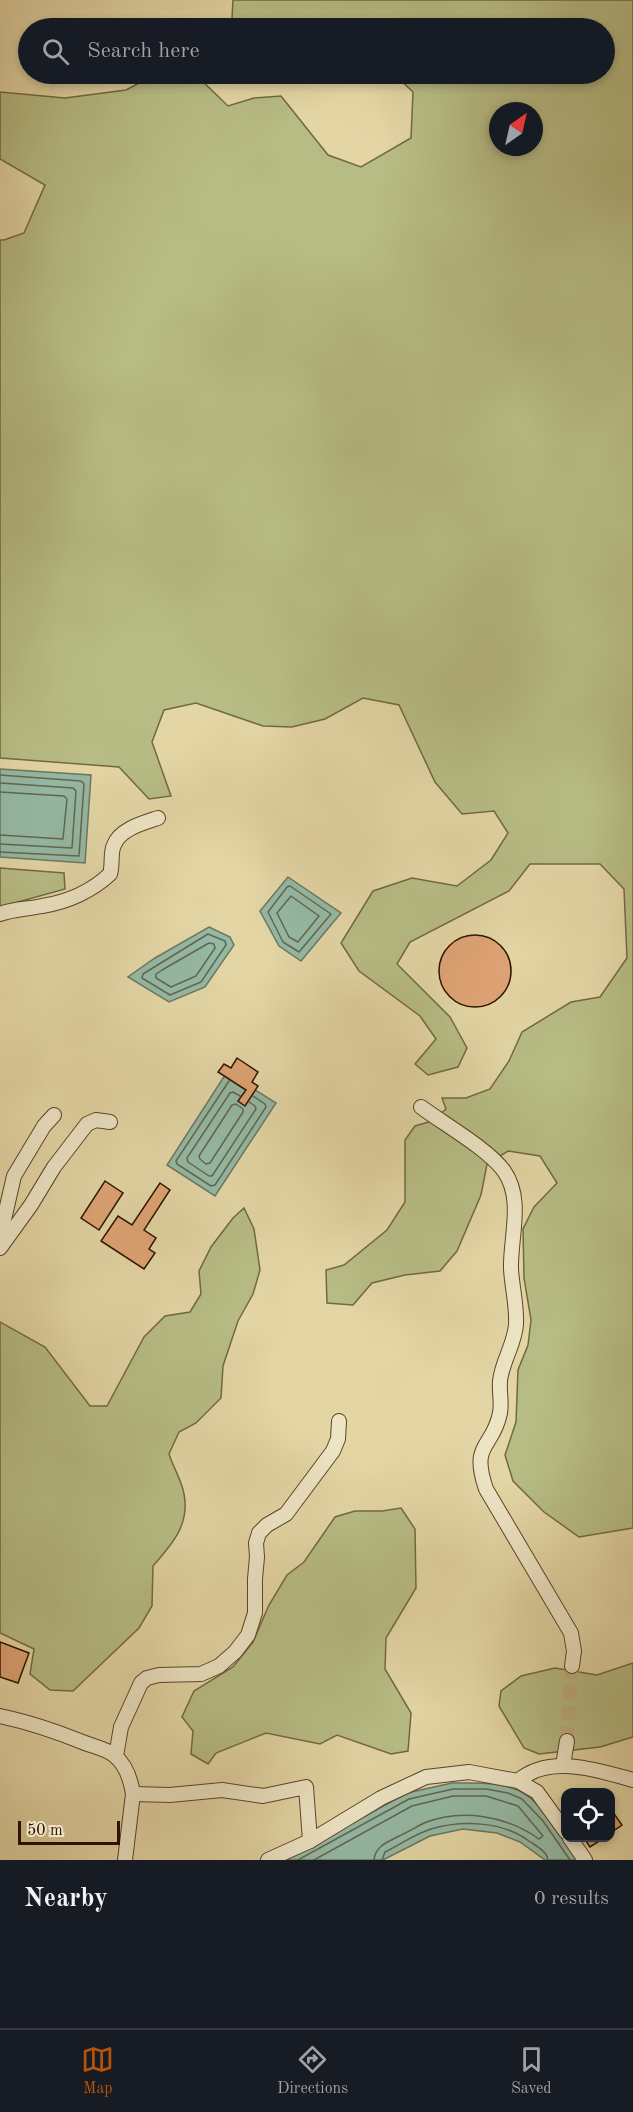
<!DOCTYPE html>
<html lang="en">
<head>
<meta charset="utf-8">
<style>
  :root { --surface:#171b24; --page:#20242c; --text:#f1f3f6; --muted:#9ea1a6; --line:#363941; --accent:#b45309 }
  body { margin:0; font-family:"Old Standard TT",serif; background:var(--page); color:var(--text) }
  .controls { position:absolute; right:18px; bottom:18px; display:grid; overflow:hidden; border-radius:12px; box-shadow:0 3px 9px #0003 }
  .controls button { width:54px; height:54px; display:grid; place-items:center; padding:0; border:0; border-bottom:2px solid var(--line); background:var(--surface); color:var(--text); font:30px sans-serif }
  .compass { position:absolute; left:489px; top:102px; width:54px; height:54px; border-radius:50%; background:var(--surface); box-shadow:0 3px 9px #0003; rotate:34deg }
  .scale { position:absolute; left:18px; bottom:15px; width:102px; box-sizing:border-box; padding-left:6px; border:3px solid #2d1300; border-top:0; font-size:16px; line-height:21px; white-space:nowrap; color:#2d1300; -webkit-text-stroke:4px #ede4c4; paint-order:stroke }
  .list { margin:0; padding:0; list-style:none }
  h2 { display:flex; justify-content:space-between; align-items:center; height:78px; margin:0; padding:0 24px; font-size:26px }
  h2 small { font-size:20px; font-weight:400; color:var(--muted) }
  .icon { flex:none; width:33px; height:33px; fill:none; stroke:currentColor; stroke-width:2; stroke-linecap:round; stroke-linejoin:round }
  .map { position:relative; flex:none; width:633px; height:1860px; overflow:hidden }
  .search { position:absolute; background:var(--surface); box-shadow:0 3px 9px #0003; left:18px; right:18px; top:18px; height:66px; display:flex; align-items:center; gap:15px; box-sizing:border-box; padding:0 21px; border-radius:33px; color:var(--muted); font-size:22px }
  .sheet { height:168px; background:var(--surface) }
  nav { display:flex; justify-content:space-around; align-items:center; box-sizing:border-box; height:84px; border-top:2px solid var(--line); background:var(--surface); font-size:16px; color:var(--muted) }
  nav a { display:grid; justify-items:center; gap:3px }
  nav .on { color:var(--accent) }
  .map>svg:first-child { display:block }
  .green { fill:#b7bc84; stroke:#726842; stroke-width:1.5; fill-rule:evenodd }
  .water { fill:#95b9a4; stroke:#6b7762; stroke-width:1.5 }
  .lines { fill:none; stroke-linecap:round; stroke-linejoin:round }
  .shore { stroke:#616652; stroke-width:1.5 }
  .building { fill:#dea374; stroke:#2d1300; stroke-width:1.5 }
  .street-tunnel { stroke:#bfae83; stroke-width:14; stroke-dasharray:14 7; stroke-linecap:butt }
  .street-casing { stroke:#5a4429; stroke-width:16 }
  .street { stroke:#ede4c4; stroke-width:14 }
</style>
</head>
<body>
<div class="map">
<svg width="633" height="1860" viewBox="0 0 633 1860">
  <rect width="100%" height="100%" fill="#e3d5a4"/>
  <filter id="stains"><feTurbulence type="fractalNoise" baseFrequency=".00333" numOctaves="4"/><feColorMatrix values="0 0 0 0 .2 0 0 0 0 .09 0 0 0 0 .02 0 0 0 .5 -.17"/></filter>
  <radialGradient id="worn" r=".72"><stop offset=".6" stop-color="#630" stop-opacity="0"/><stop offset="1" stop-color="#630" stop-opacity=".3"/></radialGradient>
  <g class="green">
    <path d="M233,0H633V1528L579,1537L544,1512L513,1481L505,1455L516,1422L518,1370L528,1345L531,1320L524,1278L523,1229L534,1207L557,1183L540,1156L508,1151L487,1164L481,1195L457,1251L440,1271L405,1275L372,1283L353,1305L327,1303L326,1270L344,1265L387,1230L405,1202V1140L415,1126L432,1121L446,1109L442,1098H466L490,1089L509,1061L522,1032L571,1002L600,997L627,958L624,889L600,864H530L509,891L410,942L397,964L450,1017L467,1048L458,1067L428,1075L415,1064L436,1039L420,1016L359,971L341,943L373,891L412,878L457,886L491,860L508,833L494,811L462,814L435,782L399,705L363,698L325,719L292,727L263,726L196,703L164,710L152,742L171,796L149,799L119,767L0,758V240H4L24,233L45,185L0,159V92L65,98L126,90L156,74H189L199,78L228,106L254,98L281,96L328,155L361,167L411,138L413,92L394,74H604V28H239L232,18ZM498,111H534V147H498Z"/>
    <polygon points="0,868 64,873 65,889 0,907"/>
    <path d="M244,1208L254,1229L260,1270L253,1294L238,1321L223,1366L221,1398L196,1423L179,1432L169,1454C173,1467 182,1481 184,1494C190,1525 172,1544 153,1566L152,1606L139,1628L73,1691L50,1690L30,1674L34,1649L0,1633V1322L45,1347L90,1406H107L144,1337L165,1316L190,1312L201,1294L199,1271L211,1247L233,1218Z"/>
    <polygon points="401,1508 415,1529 416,1588 386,1638 385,1669 411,1713 408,1751 391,1754 337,1735 320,1744 266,1733 216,1753 208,1764 191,1754 193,1731 182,1717 194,1691 233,1667 253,1642 269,1605 287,1575 304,1562 335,1517 355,1511 382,1511"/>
    <polygon points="633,1663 633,1737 600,1747 539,1754 524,1748 499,1706 501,1691 521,1676 555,1668 597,1675"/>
  </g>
  <g class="water">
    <polygon points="0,769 91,775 85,863 0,857"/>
    <polygon points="288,877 341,913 301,961 279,946 260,911"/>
    <polygon points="209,927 230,937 234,945 205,987 169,1002 128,977 155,958"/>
    <polygon points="227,1072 276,1103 215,1196 167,1165"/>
    <path d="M452,1783C476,1783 504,1781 525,1794C543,1805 565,1842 577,1860H545L520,1842L497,1833L463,1829L430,1836L383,1860H286L407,1793Z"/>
  </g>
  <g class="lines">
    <g class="shore">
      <polyline points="0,775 81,781 84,784 79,856 0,852"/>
      <polyline points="0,783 73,788 76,791 72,848 0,844"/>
      <polyline points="0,792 64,796 67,799 63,839 0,835"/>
      <polygon points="290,886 331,914 299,952 283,942 268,912 287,887"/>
      <polygon points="291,896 319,916 298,942 289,937 277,913"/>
      <polygon points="208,934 225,941 226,945 201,982 170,995 142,978 143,974"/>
      <polygon points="209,943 214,944 215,948 196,976 171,987 156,978 156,974 162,970"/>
      <polyline points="229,1081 176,1161 177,1164 211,1186 215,1185 266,1107 265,1104 253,1096"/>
      <polyline points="240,1096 233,1092 230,1093 187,1158 188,1162 209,1176 212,1176 256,1109 255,1106 249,1102"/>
      <polygon points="236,1104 243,1109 243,1112 210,1163 206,1164 200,1159 199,1156 232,1105"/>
      <polyline points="298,1860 409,1799 453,1789 486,1789 508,1793 522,1799 543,1821 570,1860"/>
      <path d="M314,1860L412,1806L453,1796H486L518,1806L543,1836L539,1839C507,1816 462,1808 424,1823C416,1827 408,1832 399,1836C388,1842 375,1846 374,1860"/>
      <path d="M382,1860L385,1852C399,1845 415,1834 431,1829C462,1820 502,1821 529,1841C536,1846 547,1851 548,1860"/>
    </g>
  </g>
  <g class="building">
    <circle cx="475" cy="971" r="36"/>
    <polygon points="237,1058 258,1072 252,1082 258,1086 245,1106 238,1101 246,1090 218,1072 224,1064 231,1068"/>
    <polygon points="105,1181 123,1193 99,1230 81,1218"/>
    <polygon points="160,1183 170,1190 144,1230 156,1238 149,1249 155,1253 144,1269 101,1241 118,1216 132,1225"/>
    <polygon points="0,1642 29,1653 18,1683 0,1677"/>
    <polygon points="610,1808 622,1825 610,1833"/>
    <polygon points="592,1838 604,1838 590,1847 586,1841"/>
  </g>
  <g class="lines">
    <polyline class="street-tunnel" points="567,1741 572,1666"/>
    <g class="street-casing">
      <g id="street">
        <path d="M0,914C13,909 28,909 42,906C67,902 92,891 110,874C113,865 110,853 114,845C120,829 143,823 158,818"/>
        <path d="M421,1107C444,1124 488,1149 504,1171C524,1199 510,1238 511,1269C512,1287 517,1306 516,1324C515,1344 502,1361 500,1381C499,1392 502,1402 500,1413C493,1449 470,1442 486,1489L571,1633L574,1651L572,1666"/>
        <polyline points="0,1237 14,1176 44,1126 54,1115"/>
        <polyline points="0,1248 31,1205 54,1167 87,1124 96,1120 110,1122"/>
        <path d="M0,1716C29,1722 58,1732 85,1743C95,1747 107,1749 115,1756C126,1765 131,1781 133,1794L125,1860"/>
        <polyline points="116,1756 121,1727 141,1683 147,1678 159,1675 201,1674 219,1666 235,1652 248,1635 255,1613 255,1579 257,1557 256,1543 259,1533 267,1525 286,1514 333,1451 338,1439 339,1421"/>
        <polyline points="563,1765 567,1741"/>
        <path d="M518,1781C549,1754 598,1770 633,1780"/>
        <polyline points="133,1794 170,1795 222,1790 263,1796 306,1787 310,1841"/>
        <polyline points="570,1838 585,1860"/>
        <polyline points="268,1860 310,1841 381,1798 426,1777 469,1772 518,1781 537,1792 566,1832"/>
      </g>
    </g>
    <use href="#street" class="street"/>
  </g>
  <rect width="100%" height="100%" filter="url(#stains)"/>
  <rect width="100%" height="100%" fill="url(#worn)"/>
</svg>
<div class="controls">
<button><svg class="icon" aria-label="locate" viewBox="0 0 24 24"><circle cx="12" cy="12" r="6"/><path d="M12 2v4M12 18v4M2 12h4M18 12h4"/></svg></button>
</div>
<svg class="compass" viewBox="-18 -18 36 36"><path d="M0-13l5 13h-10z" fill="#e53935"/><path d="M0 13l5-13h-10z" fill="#9ea1a6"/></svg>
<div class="scale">50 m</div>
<div class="search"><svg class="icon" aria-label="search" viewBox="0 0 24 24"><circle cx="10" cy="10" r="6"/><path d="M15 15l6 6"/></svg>Search here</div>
</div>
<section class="sheet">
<h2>Nearby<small>0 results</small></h2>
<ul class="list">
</ul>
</section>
<nav>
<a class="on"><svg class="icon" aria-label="map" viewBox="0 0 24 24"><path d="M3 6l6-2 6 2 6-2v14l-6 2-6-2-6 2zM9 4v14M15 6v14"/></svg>Map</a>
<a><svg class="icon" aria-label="directions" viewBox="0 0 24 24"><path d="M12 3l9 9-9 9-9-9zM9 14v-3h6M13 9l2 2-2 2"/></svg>Directions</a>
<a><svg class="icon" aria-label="saved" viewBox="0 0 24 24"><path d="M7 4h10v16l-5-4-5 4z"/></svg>Saved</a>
</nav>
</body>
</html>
